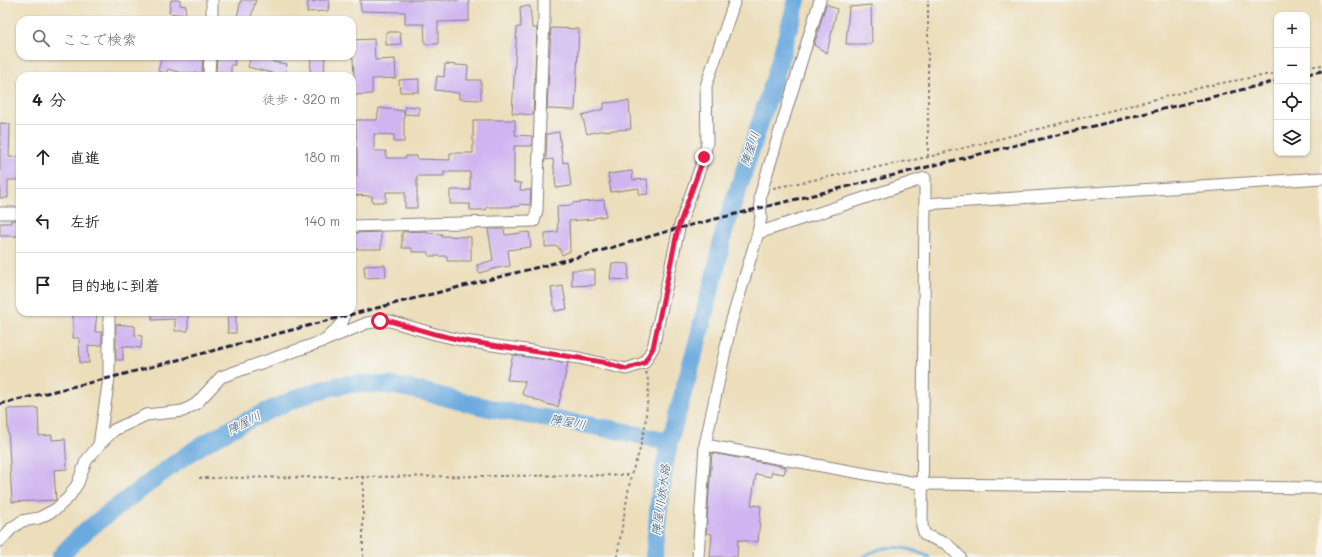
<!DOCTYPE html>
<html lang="ja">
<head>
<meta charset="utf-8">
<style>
  :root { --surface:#fff; --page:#f6f6f6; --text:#222; --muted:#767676; --line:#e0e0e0 }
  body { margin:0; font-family:Mali,"Klee One",sans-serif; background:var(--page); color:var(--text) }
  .controls { position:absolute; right:12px; top:12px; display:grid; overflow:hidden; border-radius:8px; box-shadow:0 1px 3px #0004 }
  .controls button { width:36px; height:36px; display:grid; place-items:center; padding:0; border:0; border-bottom:1px solid var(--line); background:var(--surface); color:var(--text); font:20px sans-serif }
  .stop { position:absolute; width:12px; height:12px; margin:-9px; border:3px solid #e11d48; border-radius:50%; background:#fff }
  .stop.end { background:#e11d48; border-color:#fff; box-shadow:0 1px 4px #0008 }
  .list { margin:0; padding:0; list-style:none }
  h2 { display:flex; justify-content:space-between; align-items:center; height:52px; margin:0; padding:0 16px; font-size:17px }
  h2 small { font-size:13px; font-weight:400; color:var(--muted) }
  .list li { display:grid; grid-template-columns:26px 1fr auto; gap:12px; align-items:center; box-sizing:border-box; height:64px; padding:0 16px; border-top:1px solid var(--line) }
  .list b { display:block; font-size:15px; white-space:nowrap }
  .list em { font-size:13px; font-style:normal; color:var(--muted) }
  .icon { flex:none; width:22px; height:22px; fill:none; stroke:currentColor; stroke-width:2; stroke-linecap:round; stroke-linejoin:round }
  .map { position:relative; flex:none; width:1322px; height:557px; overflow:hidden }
  .search { position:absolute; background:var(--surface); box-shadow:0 1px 3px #0004; left:16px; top:16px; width:340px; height:44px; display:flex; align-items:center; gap:10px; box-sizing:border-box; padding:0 14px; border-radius:12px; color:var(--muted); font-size:15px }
  .panel { position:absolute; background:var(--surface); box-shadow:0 1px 3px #0004; left:16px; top:72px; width:340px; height:244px; border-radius:12px }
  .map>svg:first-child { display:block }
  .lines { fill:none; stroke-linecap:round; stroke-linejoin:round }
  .stream { stroke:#6baade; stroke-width:3 }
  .river { stroke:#6baade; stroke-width:18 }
  .building { fill:#cfb4f1 }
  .minor-casing { stroke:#87807b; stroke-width:13 }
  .path { stroke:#87807b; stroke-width:2; stroke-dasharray:3 3; stroke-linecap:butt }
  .minor { stroke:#fff; stroke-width:11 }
  .rail { stroke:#22223b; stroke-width:3; stroke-dasharray:6 3; stroke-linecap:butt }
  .route { stroke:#e11d48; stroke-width:5 }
  .labels { text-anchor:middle; stroke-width:3; stroke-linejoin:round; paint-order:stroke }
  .water-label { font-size:12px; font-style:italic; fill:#3f587c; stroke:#f6f6f2 }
</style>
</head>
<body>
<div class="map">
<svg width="1322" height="557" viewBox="0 0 1322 557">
  <rect width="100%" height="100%" fill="#f6f6f2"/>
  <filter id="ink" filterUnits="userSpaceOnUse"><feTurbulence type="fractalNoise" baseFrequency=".025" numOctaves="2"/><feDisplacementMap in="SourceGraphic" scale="8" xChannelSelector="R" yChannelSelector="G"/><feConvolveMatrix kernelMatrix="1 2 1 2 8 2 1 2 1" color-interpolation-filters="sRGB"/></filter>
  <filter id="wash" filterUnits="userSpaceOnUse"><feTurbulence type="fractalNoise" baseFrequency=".012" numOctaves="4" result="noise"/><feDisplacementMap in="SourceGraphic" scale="16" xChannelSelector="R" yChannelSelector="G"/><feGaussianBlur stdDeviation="0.9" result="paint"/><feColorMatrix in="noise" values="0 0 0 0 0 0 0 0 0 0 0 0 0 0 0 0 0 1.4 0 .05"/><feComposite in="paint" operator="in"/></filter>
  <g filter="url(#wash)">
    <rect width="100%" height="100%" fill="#ecdebb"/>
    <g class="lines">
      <path class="stream" d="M863,557C868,554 874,551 880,549C897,544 914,550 929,557"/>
      <g class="river">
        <path d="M60,557C81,532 108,514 134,494C159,476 183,455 211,440C235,426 260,414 286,403C307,394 330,385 353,384C402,381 447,400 494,409C552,421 612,426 669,443"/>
        <polyline points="654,557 660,492 669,443 699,336 708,298 714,278 724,232 776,74 797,0"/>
      </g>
    </g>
    <g id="blocks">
      <g class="building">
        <polygon points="171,0 180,0 180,5 186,6 185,15 169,13"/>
        <polygon points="241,0 256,0 250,20 237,17"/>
        <polygon points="315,0 329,0 328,11 307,12 308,1 315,2"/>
        <polygon points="360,0 469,0 469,21 438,22 438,44 425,44 424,24 405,24 405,12 361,11"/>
        <polygon points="826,4 837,9 827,53 814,45"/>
        <polygon points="871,5 872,44 846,44 849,7"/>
        <polygon points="530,6 532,28 537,28 533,115 512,113 517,27 521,27 520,7"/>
        <polygon points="551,28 579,29 575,110 547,109"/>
        <polygon points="386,32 400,32 401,44 386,45"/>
        <polygon points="374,39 375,60 395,59 396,78 372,79 372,94 355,95 353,58 352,58 352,40"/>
        <polygon points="162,56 203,56 202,73 181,73 168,69 166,73 158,71"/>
        <polygon points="217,56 234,56 235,65 231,65 231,76 220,76 220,72 216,72"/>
        <polygon points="251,56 274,56 273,62 287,64 285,76 271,76 272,73 248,67"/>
        <polygon points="311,56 325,57 324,76 310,76"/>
        <polygon points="445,64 468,66 467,80 481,80 481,100 459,99 459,93 435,90 437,76 444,77"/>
        <polygon points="419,79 419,92 400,92 399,80"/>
        <polygon points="629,101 631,129 600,131 587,134 582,115 604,109 604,103"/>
        <polygon points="405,106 419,107 419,115 404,114"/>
        <polygon points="379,108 404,111 404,142 394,142 394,135 374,134 374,151 386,151 386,158 406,158 406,156 417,156 417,159 450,160 450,153 473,153 473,120 515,120 515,135 532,136 532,146 514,146 514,183 521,183 520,190 531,190 530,205 520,204 520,206 509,207 486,207 486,210 470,210 470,204 450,204 450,190 470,190 470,172 444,172 444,176 417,176 417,208 405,208 405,192 386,192 386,202 372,202 372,196 352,195 352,176 357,176 357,148 352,148 352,140 356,140 356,120 377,120"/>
        <polygon points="0,123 10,124 9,157 20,157 20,180 8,180 8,198 0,198"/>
        <polygon points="559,132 563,163 568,162 571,186 556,188 553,159 546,160 547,134"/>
        <polygon points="632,171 633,180 647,179 648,194 639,195 639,188 611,192 608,174"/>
        <polygon points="604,200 606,216 594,218 594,219 569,221 570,251 562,255 558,246 545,247 545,233 558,232 557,206 572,205 572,203"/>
        <polygon points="11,220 20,220 20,236 0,236 0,223 11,223"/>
        <polygon points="488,229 504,229 505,235 529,232 531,247 508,250 510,266 497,268 479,273 477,265 493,260"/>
        <polygon points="427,231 427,233 442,234 441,236 471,237 471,261 447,261 447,256 429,256 429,252 412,252 412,248 402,248 402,232"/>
        <polygon points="381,232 381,249 352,249 352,233"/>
        <polygon points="612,263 629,264 628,280 610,279"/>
        <polygon points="385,265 386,277 365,278 364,266"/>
        <polygon points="572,270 595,270 595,285 572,286"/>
        <polygon points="563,286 567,309 555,311 551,288"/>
        <polygon points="73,312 97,312 95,332 102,332 102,345 88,346 89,363 80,363 79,338 73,338"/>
        <polygon points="152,312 188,312 188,331 175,331 175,319 152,320"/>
        <polygon points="227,312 236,312 236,333 228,333"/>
        <polygon points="116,324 135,326 135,335 142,336 141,348 123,346 123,360 116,360"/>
        <polygon points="513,355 568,363 558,407 546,404 522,394 525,381 507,380"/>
        <polygon points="38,408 39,436 52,435 52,440 65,439 67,469 54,470 56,500 12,502 7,409"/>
        <polygon points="712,453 786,467 784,474 772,472 771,477 756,474 751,505 761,506 758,542 738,540 737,557 710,557 712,534 706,533"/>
      </g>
    </g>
  </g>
  <g filter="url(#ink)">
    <use href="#blocks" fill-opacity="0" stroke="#87807b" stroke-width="1"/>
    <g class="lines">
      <g class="minor-casing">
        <g id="minor">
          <polyline points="212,20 212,0"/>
          <polyline points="209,76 210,56"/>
          <polyline points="0,213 20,213"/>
          <polyline points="352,226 534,221 537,210 542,58 544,22 544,0"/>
          <polyline points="758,233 761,217 760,196 820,0"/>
          <path d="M329,336C336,329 345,323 345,312"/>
          <polyline points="99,445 109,378 109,312"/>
          <polyline points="705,445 922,484 1322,488"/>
          <polyline points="0,541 12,528 22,521 39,518 56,509 69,497 78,483 86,461 99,445 114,430 146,415 183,411 196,404 221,377 326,340 367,323 380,321 390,321 435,334 465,341 579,358 626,369 644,363 653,348 679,228 704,157 707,143 706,86 735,0"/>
          <polyline points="698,557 705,445 731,323 758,233 925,178 925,204"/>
          <polyline points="960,557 947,544 925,535 922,526 925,204 1322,178"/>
        </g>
      </g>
      <g class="path">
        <polyline points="1307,67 1322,65"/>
        <polyline points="928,157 928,0"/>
        <polyline points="773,188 928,157 1211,85 1277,73"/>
        <polyline points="199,478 631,475"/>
        <polyline points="363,557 363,476"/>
        <polyline points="617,557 631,475 639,453 645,426 649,384 646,372"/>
      </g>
      <use href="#minor" class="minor"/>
      <g class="rail">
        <polyline points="1307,74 1322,71"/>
        <polyline points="0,404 109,378 345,316 586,255 679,228 1277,81"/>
      </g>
    </g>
  </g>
  <g class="lines" filter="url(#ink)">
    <polyline class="route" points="380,321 390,321 435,334 465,341 579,358 602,362 626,369 644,363 653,348 678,228 704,157"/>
  </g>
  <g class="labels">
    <g class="water-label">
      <text transform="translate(750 149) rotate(-72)" y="4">陣屋川</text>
      <text transform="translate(568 422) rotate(10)" y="4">陣屋川</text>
      <text transform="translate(244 423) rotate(-27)" y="4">陣屋川</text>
      <text transform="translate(661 500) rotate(-82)" y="4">陣屋川放水路</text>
    </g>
  </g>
</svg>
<div class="controls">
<button>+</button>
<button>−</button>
<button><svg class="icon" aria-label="locate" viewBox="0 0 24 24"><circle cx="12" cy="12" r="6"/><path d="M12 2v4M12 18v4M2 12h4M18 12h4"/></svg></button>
<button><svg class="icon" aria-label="layers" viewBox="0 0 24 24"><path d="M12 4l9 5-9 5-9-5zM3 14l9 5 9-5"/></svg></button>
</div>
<div class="stop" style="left:380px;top:321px"></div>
<div class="stop end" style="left:704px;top:157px"></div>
<div class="search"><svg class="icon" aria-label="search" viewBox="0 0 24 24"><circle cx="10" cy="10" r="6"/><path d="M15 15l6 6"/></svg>ここで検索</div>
<section class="panel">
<h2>4 分<small>徒歩 · 320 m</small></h2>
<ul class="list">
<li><svg class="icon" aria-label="ahead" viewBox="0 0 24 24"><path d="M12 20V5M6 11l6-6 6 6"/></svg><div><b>直進</b></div><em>180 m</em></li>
<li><svg class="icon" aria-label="left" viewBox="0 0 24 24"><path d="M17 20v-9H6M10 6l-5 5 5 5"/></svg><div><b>左折</b></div><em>140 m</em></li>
<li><svg class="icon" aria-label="arrive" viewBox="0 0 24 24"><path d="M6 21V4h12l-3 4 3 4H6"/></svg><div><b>目的地に到着</b></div></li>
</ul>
</section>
</div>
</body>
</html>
